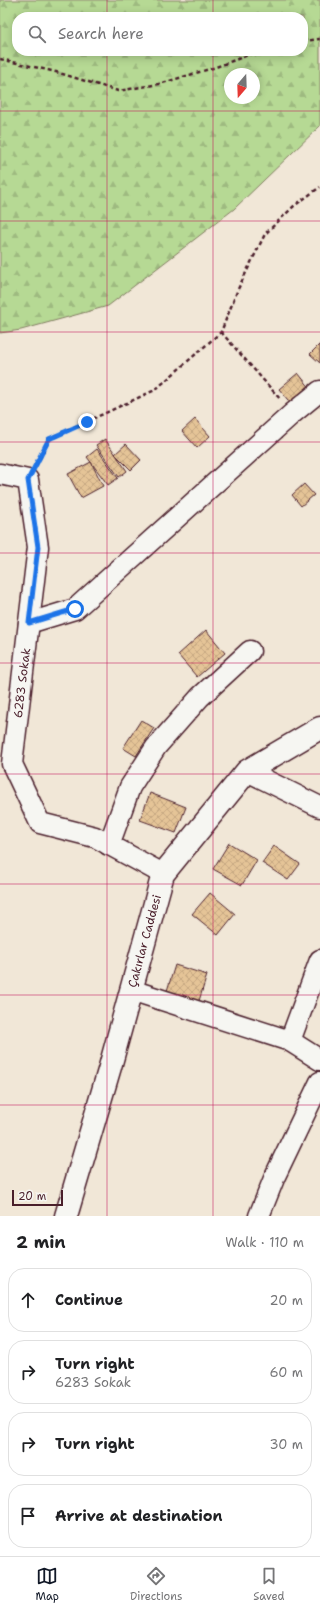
<!DOCTYPE html>
<html lang="en">
<head>
<meta charset="utf-8">
<style>
  :root { --surface:#fff; --page:#f6f6f6; --text:#202124; --muted:#757577; --line:#e0e0e0; --accent:#111827 }
  body { margin:0; font-family:"Shantell Sans",sans-serif; background:var(--page); color:var(--text) }
  .compass { position:absolute; left:224px; top:68px; width:36px; height:36px; border-radius:50%; background:var(--surface); box-shadow:0 2px 10px #0003; rotate:199deg }
  .scale { position:absolute; left:12px; bottom:10px; width:51px; box-sizing:border-box; padding-left:4px; border:2px solid #4a1f2b; border-top:0; font-size:11px; line-height:14px; white-space:nowrap; color:#4a1f2b; -webkit-text-stroke:3px #f6f6f2; paint-order:stroke }
  .stop { position:absolute; width:12px; height:12px; margin:-9px; border:3px solid #1a73e8; border-radius:50%; background:#fff }
  .stop.end { background:#1a73e8; border-color:#fff; box-shadow:0 1px 4px #0008 }
  .list { margin:0; padding:0; list-style:none }
  h2 { display:flex; justify-content:space-between; align-items:center; height:52px; margin:0; padding:0 16px; font-size:17px }
  h2 small { font-size:13px; font-weight:400; color:var(--muted) }
  .list li { display:grid; grid-template-columns:26px 1fr auto; gap:12px; align-items:center; box-sizing:border-box; height:64px; margin:0 8px 8px; padding:0 8px; border:1px solid var(--line); border-radius:16px }
  .list b { display:block; font-size:15px; white-space:nowrap }
  .list p { margin:0; font-size:13px; white-space:nowrap; color:var(--muted) }
  .list em { font-size:13px; font-style:normal; color:var(--muted) }
  .icon { flex:none; width:22px; height:22px; fill:none; stroke:currentColor; stroke-width:2; stroke-linecap:round; stroke-linejoin:round }
  .map { position:relative; flex:none; width:320px; height:1216px; overflow:hidden }
  .search { position:absolute; background:var(--surface); box-shadow:0 2px 10px #0003; left:12px; right:12px; top:12px; height:44px; display:flex; align-items:center; gap:10px; box-sizing:border-box; padding:0 14px; border-radius:16px; color:var(--muted); font-size:15px }
  .sheet { height:340px; background:var(--surface) }
  nav { display:flex; justify-content:space-around; align-items:center; box-sizing:border-box; height:56px; border-top:1px solid var(--line); background:var(--surface); font-size:11px; color:var(--muted) }
  nav a { display:grid; justify-items:center; gap:2px }
  nav .on { color:var(--accent) }
  .map>svg:first-child { display:block }
  .forest { fill:url(#forest-firs); stroke:#807c60; fill-rule:evenodd }
  .building { fill:url(#building-cross-hatch); stroke:#4a1f2b }
  .lines { fill:none; stroke-linecap:round; stroke-linejoin:round }
  .street-casing { stroke:#4a1f2b; stroke-width:23 }
  .secondary-casing { stroke:#4a1f2b; stroke-width:25 }
  .path { stroke:#4a1f2b; stroke-width:2.5; stroke-dasharray:4 3; stroke-linecap:butt }
  .street { stroke:#f6f6f2; stroke-width:20 }
  .secondary { stroke:#f6f6f2; stroke-width:22 }
  .route { stroke:#1a73e8; stroke-width:5 }
  .grid { fill:none; stroke:#c2185b; stroke-width:1; stroke-opacity:0.55 }
  .labels { text-anchor:middle; stroke-width:3.5; stroke-linejoin:round; paint-order:stroke }
  .street-label { font-size:12px; fill:#4a1f2b; stroke:#f6f6f2 }
</style>
</head>
<body>
<div class="map">
<svg width="320" height="1216" viewBox="0 0 320 1216">
  <defs>
    <pattern id="forest-firs" width="22" height="20" patternUnits="userSpaceOnUse"><rect width="22" height="20" fill="#b6d994"/><path d="M5 1l3.5 6h-7zM16 11l3.5 6h-7z" fill="#9eba80"/></pattern>
    <pattern id="building-cross-hatch" width="8" height="8" patternUnits="userSpaceOnUse"><rect width="8" height="8" fill="#e5c497"/><path d="M0 0l8 8M0 8l8-8" fill="none" stroke="#c6a882"/></pattern>
  </defs>
  <rect width="100%" height="100%" fill="#f1e7d7"/>
  <filter id="ink" filterUnits="userSpaceOnUse"><feTurbulence type="fractalNoise" baseFrequency=".025" numOctaves="2"/><feDisplacementMap in="SourceGraphic" scale="8" xChannelSelector="R" yChannelSelector="G"/><feConvolveMatrix kernelMatrix="1 2 1 2 8 2 1 2 1" color-interpolation-filters="sRGB"/></filter>
  <g filter="url(#ink)">
    <path class="forest" d="M0,0H320V126L234,209L108,306L21,330L0,333ZM17,17H303V51H17ZM230,74H254V98H230Z"/>
    <g class="building">
      <polygon points="320,344 320,363 310,354"/>
      <polygon points="298,373 311,389 292,405 279,389"/>
      <polygon points="195,419 210,436 197,448 182,431"/>
      <polygon points="105,439 127,471 119,477 96,445"/>
      <polygon points="126,444 141,460 131,470 115,454"/>
      <polygon points="97,449 118,478 108,485 87,457"/>
      <polygon points="91,462 103,486 81,498 68,474"/>
      <polygon points="304,484 314,495 301,506 292,495"/>
      <polygon points="206,630 225,653 197,677 178,655"/>
      <polygon points="141,720 154,728 136,756 123,748"/>
      <polygon points="150,793 186,807 176,833 140,820"/>
      <polygon points="229,843 257,860 242,885 213,869"/>
      <polygon points="274,846 300,864 288,880 262,863"/>
      <polygon points="210,893 235,914 218,935 192,914"/>
      <polygon points="175,965 207,975 198,1004 166,994"/>
    </g>
    <g class="lines">
      <g class="street-casing">
        <g id="street">
          <polyline points="0,474 28,480 38,547 12,764 40,823 95,837 163,874"/>
          <polyline points="29,623 75,609 293,413 320,391"/>
          <polyline points="247,771 320,807"/>
          <polyline points="109,845 130,787 156,747 200,697 250,651"/>
          <polyline points="131,990 290,1041 320,1060"/>
          <polyline points="290,1041 320,960"/>
          <polyline points="259,1216 275,1176 320,1082"/>
        </g>
      </g>
      <g class="secondary-casing">
        <g id="secondary">
          <path id="s1" d="M66,1216L110,1067L163,874L247,771L320,728"/>
        </g>
      </g>
      <g class="path">
        <polyline points="303,41 320,39"/>
        <polyline points="0,59 56,72 118,91 159,84 216,67 259,51"/>
        <polyline points="221,332 281,400"/>
        <polyline points="36,465 49,439 155,390 221,332 238,289 265,234 294,206 320,187"/>
      </g>
      <use href="#street" class="street"/>
      <use href="#secondary" class="secondary"/>
    </g>
  </g>
  <g class="lines" filter="url(#ink)">
    <polyline class="route" points="75,609 29,623 38,547 28,480 49,439 87,422"/>
  </g>
  <path class="grid" d="M107,0V17M213,0V17M107,51V1216M213,51V1216M0,111H320M0,221H320M0,332H320M0,442H320M0,553H320M0,663H320M0,774H320M0,884H320M0,995H320M0,1105H320"/>
  <g class="labels">
    <g class="street-label">
      <text transform="translate(22 683) rotate(-83)" y="4">6283 Sokak</text>
      <text dy="4" stroke="none"><textPath href="#s1" startOffset="286">Çakırlar Caddesi</textPath></text>
    </g>
  </g>
</svg>
<svg class="compass" viewBox="-18 -18 36 36"><path d="M0-13l5 13h-10z" fill="#e53935"/><path d="M0 13l5-13h-10z" fill="#757577"/></svg>
<div class="scale">20 m</div>
<div class="stop" style="left:75px;top:609px"></div>
<div class="stop end" style="left:87px;top:422px"></div>
<div class="search"><svg class="icon" aria-label="search" viewBox="0 0 24 24"><circle cx="10" cy="10" r="6"/><path d="M15 15l6 6"/></svg>Search here</div>
</div>
<section class="sheet">
<h2>2 min<small>Walk · 110 m</small></h2>
<ul class="list">
<li><svg class="icon" aria-label="ahead" viewBox="0 0 24 24"><path d="M12 20V5M6 11l6-6 6 6"/></svg><div><b>Continue</b></div><em>20 m</em></li>
<li><svg class="icon" aria-label="right" viewBox="0 0 24 24"><path d="M7 20v-9h11M14 6l5 5-5 5"/></svg><div><b>Turn right</b><p>6283 Sokak</p></div><em>60 m</em></li>
<li><svg class="icon" aria-label="right" viewBox="0 0 24 24"><path d="M7 20v-9h11M14 6l5 5-5 5"/></svg><div><b>Turn right</b></div><em>30 m</em></li>
<li><svg class="icon" aria-label="arrive" viewBox="0 0 24 24"><path d="M6 21V4h12l-3 4 3 4H6"/></svg><div><b>Arrive at destination</b></div></li>
</ul>
</section>
<nav>
<a class="on"><svg class="icon" aria-label="map" viewBox="0 0 24 24"><path d="M3 6l6-2 6 2 6-2v14l-6 2-6-2-6 2zM9 4v14M15 6v14"/></svg>Map</a>
<a><svg class="icon" aria-label="directions" viewBox="0 0 24 24"><path d="M12 3l9 9-9 9-9-9zM9 14v-3h6M13 9l2 2-2 2"/></svg>Directions</a>
<a><svg class="icon" aria-label="saved" viewBox="0 0 24 24"><path d="M7 4h10v16l-5-4-5 4z"/></svg>Saved</a>
</nav>
</body>
</html>
